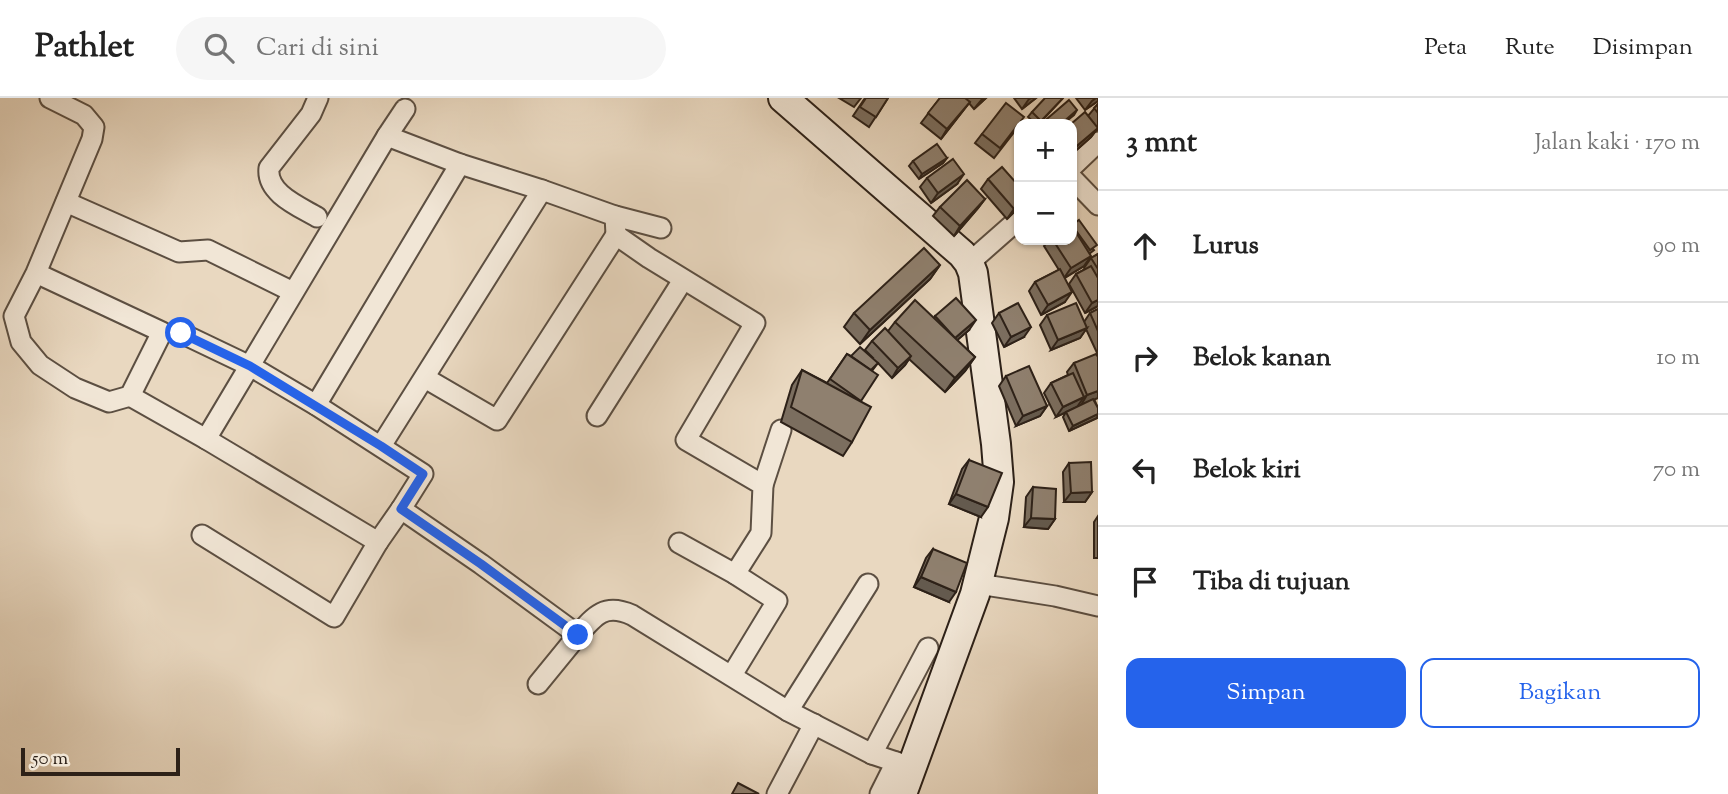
<!DOCTYPE html>
<html lang="id">
<head>
<meta charset="utf-8">
<style>
  :root { --surface:#fff; --page:#f6f6f6; --text:#222; --muted:#767676; --line:#e0e0e0; --accent:#2563eb }
  body { margin:0; font-family:"Sorts Mill Goudy",serif; background:var(--page); color:var(--text) }
  .controls { position:absolute; right:21px; top:21px; display:grid; overflow:hidden; border-radius:14px; box-shadow:0 2px 5px #0004 }
  .controls button { width:63px; height:63px; display:grid; place-items:center; padding:0; border:0; border-bottom:2px solid var(--line); background:var(--surface); color:var(--text); font:35px sans-serif }
  .scale { position:absolute; left:21px; bottom:18px; width:159px; box-sizing:border-box; padding-left:7px; border:4px solid #2d2118; border-top:0; font-size:19px; line-height:24px; white-space:nowrap; color:#2d2118; -webkit-text-stroke:5px #f1e6d6; paint-order:stroke }
  .stop { position:absolute; width:21px; height:21px; margin:-16px; border:5px solid #2563eb; border-radius:50%; background:#fff }
  .stop.end { background:#2563eb; border-color:#fff; box-shadow:0 2px 7px #0008 }
  .list { margin:0; padding:0; list-style:none }
  h2 { display:flex; justify-content:space-between; align-items:center; height:91px; margin:0; padding:0 28px; font-size:30px }
  h2 small { font-size:23px; font-weight:400; color:var(--muted) }
  .list li { display:grid; grid-template-columns:46px 1fr auto; gap:21px; align-items:center; box-sizing:border-box; height:112px; padding:0 28px; border-top:2px solid var(--line) }
  .list b { display:block; font-size:26px; white-space:nowrap }
  .list em { font-size:23px; font-style:normal; color:var(--muted) }
  .actions { display:flex; gap:14px; padding:21px 28px }
  .actions a { flex:1; padding:16px 0; border:2px solid var(--accent); border-radius:14px; text-align:center; font-size:24px; color:var(--accent) }
  .actions .main { background:var(--accent); color:#fff }
  .icon { flex:none; width:38px; height:38px; fill:none; stroke:currentColor; stroke-width:2; stroke-linecap:round; stroke-linejoin:round }
  .map { position:relative; flex:none; width:1098px; height:696px; overflow:hidden }
  header { display:flex; align-items:center; gap:42px; box-sizing:border-box; height:98px; padding:0 35px; background:var(--surface); border-bottom:2px solid var(--line) }
  header strong { font-size:33px }
  nav { display:flex; gap:38px; margin-inline-start:auto; font-size:24px }
  .search { width:490px; height:63px; background:var(--page); display:flex; align-items:center; gap:18px; box-sizing:border-box; padding:0 24px; border-radius:38px; color:var(--muted); font-size:26px }
  main { display:flex }
  aside { flex:1; background:var(--surface) }
  .map>svg:first-child { display:block }
  .lines { fill:none; stroke-linecap:round; stroke-linejoin:round }
  .street-casing { stroke:#5c4f42; stroke-width:23 }
  .secondary-casing { stroke:#2d2118; stroke-width:32 }
  .street { stroke:#f1e6d6; stroke-width:19 }
  .secondary { stroke:#f1e6d6; stroke-width:28 }
  .wall { fill:#7b6e5f; stroke:#2d2118; stroke-width:2 }
  .shaded-wall { fill:#645a4e; stroke:#2d2118; stroke-width:2 }
  .building { fill:#8f806f; stroke:#2d2118; stroke-width:2 }
  .route { stroke:#2563eb; stroke-width:9 }
</style>
</head>
<body>
<header>
<strong>Pathlet</strong>
<div class="search"><svg class="icon" aria-label="search" viewBox="0 0 24 24"><circle cx="10" cy="10" r="6"/><path d="M15 15l6 6"/></svg>Cari di sini</div>
<nav><a>Peta</a><a>Rute</a><a>Disimpan</a></nav>
</header>
<main>
<div class="map">
<svg width="1098" height="696" viewBox="0 0 1098 696">
  <rect width="100%" height="100%" fill="#e9d8c0"/>
  <filter id="stains"><feTurbulence type="fractalNoise" baseFrequency=".00286" numOctaves="4"/><feColorMatrix values="0 0 0 0 .2 0 0 0 0 .09 0 0 0 0 .02 0 0 0 .5 -.17"/></filter>
  <radialGradient id="worn" r=".72"><stop offset=".6" stop-color="#630" stop-opacity="0"/><stop offset="1" stop-color="#630" stop-opacity=".3"/></radialGradient>
  <g class="lines">
    <g class="street-casing">
      <g id="street">
        <polyline points="387,38 405,11"/>
        <polyline points="1072,69 1098,44"/>
        <polyline points="1072,80 1098,107"/>
        <polyline points="66,104 179,154 208,152 293,194"/>
        <polyline points="615,118 661,130"/>
        <path d="M317,119C298,108 266,95 269,70L311,16L318,0"/>
        <polyline points="969,165 1019,121"/>
        <polyline points="36,175 162,234 130,298 109,304 75,290 40,267 21,244 14,218 36,175 92,41 94,29 84,17 50,0"/>
        <path d="M181,235L250,268L316,307L423,376L401,411L481,466L578,537C595,517 605,505 632,517L788,613L872,656L911,669"/>
        <polyline points="425,280 497,322 616,137"/>
        <polyline points="130,298 206,341"/>
        <polyline points="316,307 460,66"/>
        <polyline points="597,318 683,182"/>
        <polyline points="381,348 542,92"/>
        <polyline points="763,387 781,332"/>
        <polyline points="202,437 334,519 378,444 401,411"/>
        <polyline points="378,444 206,341 387,38 460,66 542,92 615,118 616,137 649,160 755,225 686,342 763,387 761,435 735,476"/>
        <polyline points="679,445 735,476 777,503 732,577"/>
        <polyline points="978,486 1055,498 1098,508"/>
        <polyline points="538,586 578,537"/>
        <polyline points="788,613 868,486"/>
        <polyline points="872,656 928,550"/>
        <polyline points="777,696 814,626"/>
        <polyline points="880,696 896,664"/>
      </g>
    </g>
    <g class="secondary-casing">
      <polyline id="secondary" points="783,0 962,156 969,165 973,175 996,346 999,384 994,420 975,496 902,696"/>
    </g>
    <use href="#street" class="street"/>
    <use href="#secondary" class="secondary"/>
  </g>
  <g class="wall">
    <polygon points="839,0 861,0 854,9"/>
    <polygon points="865,0 888,0 869,29 853,18"/>
    <polygon points="940,0 986,0 974,11 969,5 941,41 921,25"/>
    <polygon points="1014,0 1036,0 1022,11"/>
    <polygon points="1063,0 1039,26 1036,26 1028,19 1032,14"/>
    <polygon points="1076,0 1098,0 1098,3 1085,12"/>
    <polygon points="1098,6 1098,32 1097,31 1091,39 1072,56 1072,26 1088,18"/>
    <polygon points="1018,29 994,60 975,45 982,36"/>
    <polygon points="947,60 943,65 919,81 909,68 913,63"/>
    <polygon points="927,80 957,86 931,105 920,89"/>
    <polygon points="988,81 1019,88 1019,109 1007,121 981,91"/>
    <polygon points="985,101 978,110 954,138 933,118 940,109"/>
    <polygon points="1072,127 1094,152 1089,156 1084,168 1065,180 1065,204 1041,217 1029,193 1035,184 1059,172 1044,148 1049,142 1072,142"/>
    <polygon points="1098,156 1098,208 1085,215 1069,186 1076,176 1085,171 1084,170 1091,160"/>
    <polygon points="940,167 930,181 860,246 844,229 854,215"/>
    <polygon points="1098,211 1098,257 1086,231 1080,240 1051,252 1040,227 1047,217 1084,224 1090,215"/>
    <polygon points="999,215 1024,239 1004,249 992,225"/>
    <polygon points="935,218 969,232 957,242 975,259 965,273 945,294 909,261 905,267 892,280 878,265 872,273 860,303 852,344 843,358 781,324 792,287 802,272 827,285 847,256 851,258 872,259 865,252 872,243 888,233 895,224 934,220"/>
    <polygon points="1098,259 1098,300 1094,301 1098,310 1098,318 1097,320 1069,333 1063,319 1066,314 1056,319 1044,295 1051,285 1068,277 1067,274 1074,265"/>
    <polygon points="1006,278 1047,308 1040,318 1016,328 999,288"/>
    <polygon points="969,362 981,419 949,406 962,371"/>
    <polygon points="1069,365 1092,394 1085,404 1064,404 1063,374"/>
    <polygon points="1033,389 1055,421 1048,431 1024,429 1026,399"/>
    <polygon points="1098,418 1098,460 1094,460 1094,424"/>
    <polygon points="933,451 949,504 914,489 926,460"/>
  </g>
  <g class="shaded-wall">
    <polygon points="983,0 986,0 974,11"/>
    <polygon points="1031,0 1036,0 1022,11 1029,1"/>
    <polygon points="1096,0 1098,0 1098,3 1085,12 1092,3"/>
    <polygon points="970,4 963,13 941,41 947,31"/>
    <polygon points="1077,12 1074,17 1063,26 1061,26"/>
    <polygon points="1098,30 1091,39 1072,56 1072,52"/>
    <polygon points="947,60 943,65 919,81 922,76"/>
    <polygon points="964,76 957,86 931,105 938,95"/>
    <polygon points="985,101 978,110 954,138 960,128"/>
    <polygon points="1019,106 1019,109 1007,121 1014,111"/>
    <polygon points="1091,158 1084,168 1064,180 1071,170"/>
    <polygon points="940,167 930,181 860,246 870,232"/>
    <polygon points="1072,194 1065,204 1041,217 1048,207"/>
    <polygon points="1098,202 1098,208 1085,215 1092,205"/>
    <polygon points="976,222 969,232 948,250 955,240"/>
    <polygon points="1031,229 1024,239 1004,249 1011,239"/>
    <polygon points="1087,230 1080,240 1051,252 1058,242"/>
    <polygon points="911,258 905,267 892,280 898,270"/>
    <polygon points="975,259 965,273 945,294 955,280"/>
    <polygon points="1098,293 1098,300 1081,307 1087,297"/>
    <polygon points="1084,299 1077,309 1056,319 1063,309"/>
    <polygon points="1047,308 1040,318 1016,328 1023,318"/>
    <polygon points="1098,316 1097,320 1069,333 1073,328"/>
    <polygon points="1092,394 1085,404 1064,404 1071,395"/>
    <polygon points="956,396 988,409 981,419 949,406"/>
    <polygon points="1031,420 1055,421 1048,431 1024,429"/>
    <polygon points="921,479 956,494 949,504 914,489"/>
  </g>
  <g class="building">
    <polygon points="866,0 888,0 876,19 860,9"/>
    <polygon points="940,0 965,0 970,4 947,31 928,15"/>
    <polygon points="1045,0 1063,0 1041,23 1032,14"/>
    <polygon points="1069,2 1077,12 1061,26 1041,26"/>
    <polygon points="1006,5 1024,19 1000,50 982,36"/>
    <polygon points="1098,6 1098,15 1094,10"/>
    <polygon points="1085,14 1098,30 1072,52 1072,26 1071,26"/>
    <polygon points="937,46 947,60 922,76 913,63"/>
    <polygon points="953,61 964,76 938,95 927,80"/>
    <polygon points="1002,69 1019,88 1019,106 1014,111 988,81"/>
    <polygon points="967,82 985,101 960,128 940,109"/>
    <polygon points="1079,122 1097,147 1090,152 1072,127"/>
    <polygon points="1072,128 1091,158 1071,170 1053,142 1072,142"/>
    <polygon points="924,150 940,167 870,232 854,215"/>
    <polygon points="1098,156 1098,171 1091,160"/>
    <polygon points="1091,168 1098,180 1098,202 1092,205 1076,176"/>
    <polygon points="1060,171 1072,194 1048,207 1035,184"/>
    <polygon points="956,200 976,222 955,240 935,218"/>
    <polygon points="915,202 975,259 955,280 895,224"/>
    <polygon points="1018,205 1031,229 1011,239 999,215"/>
    <polygon points="1076,205 1087,230 1058,242 1047,217"/>
    <polygon points="1098,211 1098,233 1090,215"/>
    <polygon points="885,230 911,258 898,270 872,243"/>
    <polygon points="860,249 878,265 871,272 851,258"/>
    <polygon points="847,256 878,277 861,303 830,281"/>
    <polygon points="1096,256 1098,259 1098,293 1087,297 1074,265"/>
    <polygon points="1029,268 1047,308 1023,318 1006,278"/>
    <polygon points="802,272 871,309 852,344 791,309"/>
    <polygon points="1073,275 1084,299 1063,309 1051,285"/>
    <polygon points="1093,301 1098,310 1098,316 1073,328 1066,314"/>
    <polygon points="969,362 1002,375 988,409 956,396"/>
    <polygon points="1091,364 1092,394 1071,395 1069,365"/>
    <polygon points="1033,389 1056,391 1055,421 1031,420"/>
    <polygon points="933,451 967,465 956,494 921,479"/>
    <polygon points="738,685 759,696 732,696"/>
  </g>
  <g class="lines">
    <polyline class="route" points="181,235 250,268 381,348 423,376 401,411 481,466 578,537"/>
  </g>
  <rect width="100%" height="100%" filter="url(#stains)"/>
  <rect width="100%" height="100%" fill="url(#worn)"/>
</svg>
<div class="controls">
<button>+</button>
<button>−</button>
</div>
<div class="scale">50 m</div>
<div class="stop" style="left:181px;top:235px"></div>
<div class="stop end" style="left:578px;top:537px"></div>
</div>
<aside>
<h2>3 mnt<small>Jalan kaki · 170 m</small></h2>
<ul class="list">
<li><svg class="icon" aria-label="ahead" viewBox="0 0 24 24"><path d="M12 20V5M6 11l6-6 6 6"/></svg><div><b>Lurus</b></div><em>90 m</em></li>
<li><svg class="icon" aria-label="right" viewBox="0 0 24 24"><path d="M7 20v-9h11M14 6l5 5-5 5"/></svg><div><b>Belok kanan</b></div><em>10 m</em></li>
<li><svg class="icon" aria-label="left" viewBox="0 0 24 24"><path d="M17 20v-9H6M10 6l-5 5 5 5"/></svg><div><b>Belok kiri</b></div><em>70 m</em></li>
<li><svg class="icon" aria-label="arrive" viewBox="0 0 24 24"><path d="M6 21V4h12l-3 4 3 4H6"/></svg><div><b>Tiba di tujuan</b></div></li>
</ul>
<div class="actions"><a class="main">Simpan</a><a>Bagikan</a></div>
</aside>
</main>
</body>
</html>
